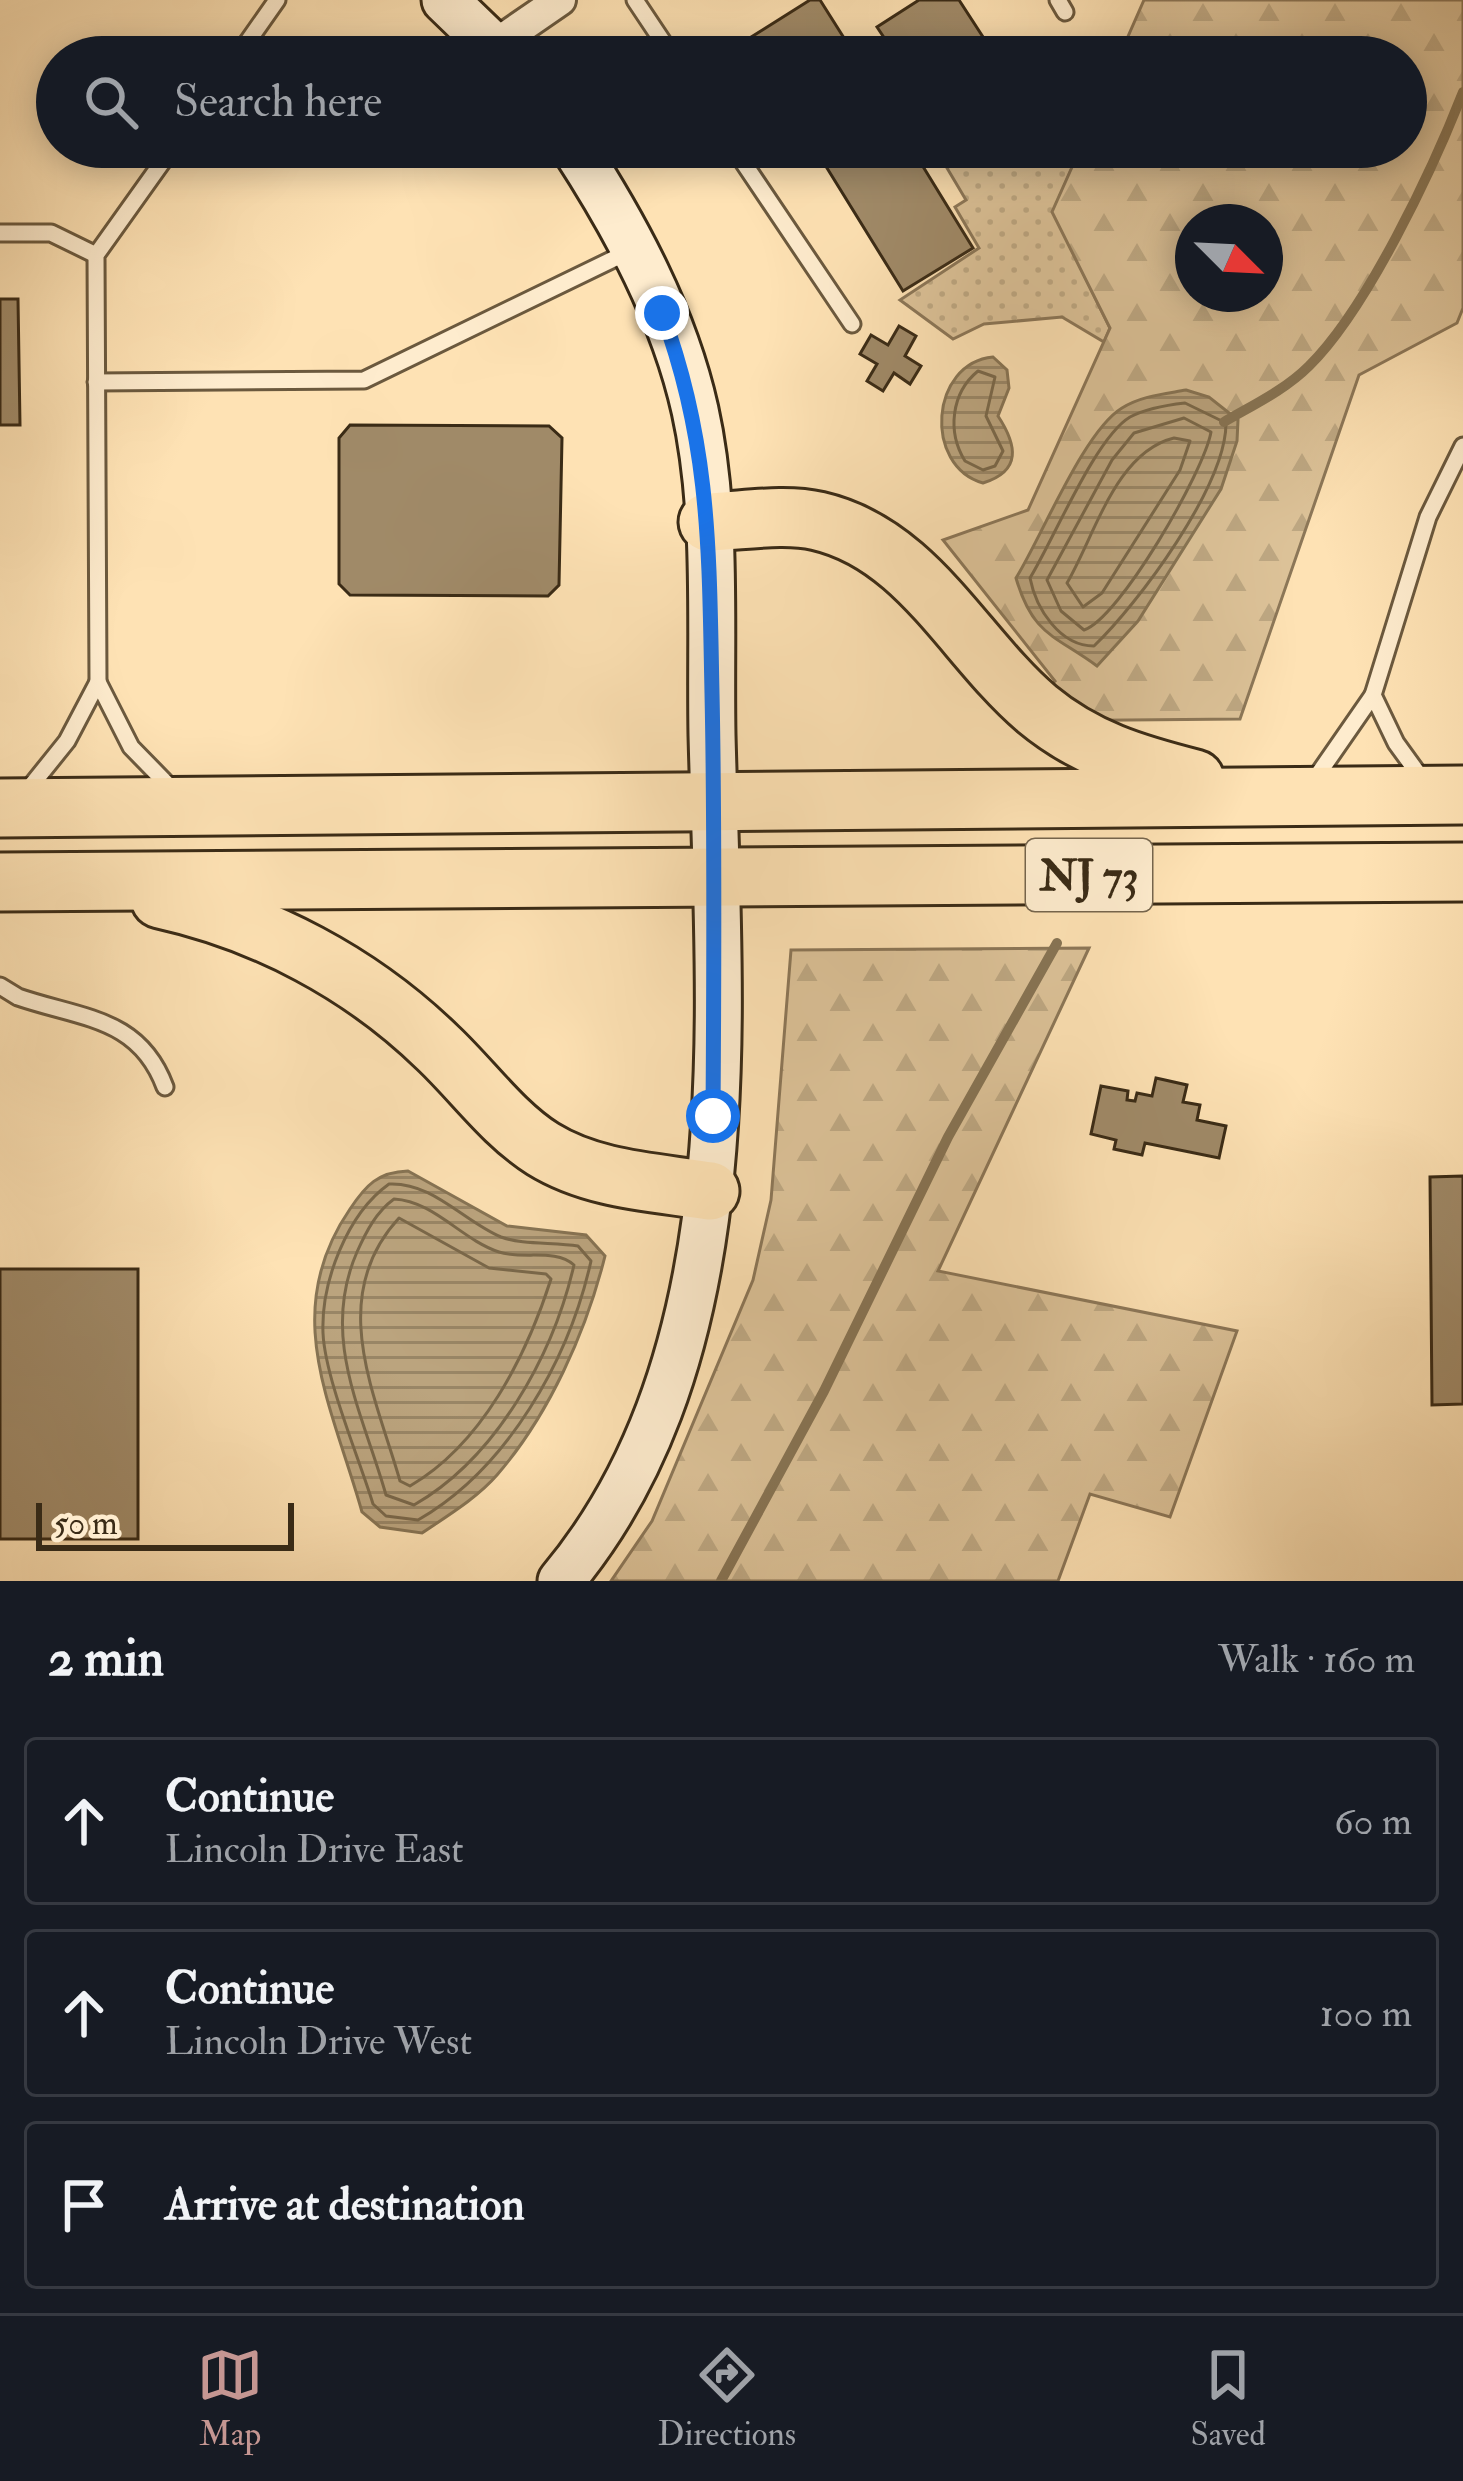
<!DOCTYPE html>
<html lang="en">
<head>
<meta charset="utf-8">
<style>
  :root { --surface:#171b24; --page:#20242c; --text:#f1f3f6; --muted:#9ea1a6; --line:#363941; --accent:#c59692 }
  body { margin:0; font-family:"IM FELL Double Pica",serif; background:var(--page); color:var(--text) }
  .compass { position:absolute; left:1175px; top:204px; width:108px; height:108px; border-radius:50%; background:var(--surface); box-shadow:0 6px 30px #0003; rotate:114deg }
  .scale { position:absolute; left:36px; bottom:30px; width:258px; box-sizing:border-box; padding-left:12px; border:6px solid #3a2b16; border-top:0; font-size:33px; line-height:42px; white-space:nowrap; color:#3a2b16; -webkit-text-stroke:9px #feecce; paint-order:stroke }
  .stop { position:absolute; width:36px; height:36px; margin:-27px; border:9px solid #1a73e8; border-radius:50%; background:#fff }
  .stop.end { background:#1a73e8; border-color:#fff; box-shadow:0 3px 12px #0008 }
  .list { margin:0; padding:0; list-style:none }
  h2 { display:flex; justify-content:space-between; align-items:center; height:156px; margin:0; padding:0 48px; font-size:51px }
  h2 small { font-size:39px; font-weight:400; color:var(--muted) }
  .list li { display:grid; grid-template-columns:78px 1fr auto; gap:36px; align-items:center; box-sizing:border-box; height:168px; margin:0 24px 24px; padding:0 24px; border:3px solid var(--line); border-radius:12px }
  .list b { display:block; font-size:45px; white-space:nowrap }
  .list p { margin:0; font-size:39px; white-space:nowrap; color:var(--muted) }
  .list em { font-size:39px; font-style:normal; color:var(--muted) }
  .icon { flex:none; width:66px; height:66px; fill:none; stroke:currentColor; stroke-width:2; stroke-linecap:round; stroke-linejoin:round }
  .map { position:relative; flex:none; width:1463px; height:1581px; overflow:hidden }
  .search { position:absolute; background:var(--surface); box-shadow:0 6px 30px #0003; left:36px; right:36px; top:36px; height:132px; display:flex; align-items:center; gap:30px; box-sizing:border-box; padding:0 42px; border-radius:66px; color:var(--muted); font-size:45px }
  .sheet { height:732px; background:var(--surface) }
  nav { display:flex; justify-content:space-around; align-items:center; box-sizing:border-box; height:168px; border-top:3px solid var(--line); background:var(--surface); font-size:33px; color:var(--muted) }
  nav a { display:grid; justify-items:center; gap:6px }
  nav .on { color:var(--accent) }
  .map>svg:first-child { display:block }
  .grass { fill:url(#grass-dots); stroke:#8c7758; stroke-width:3 }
  .forest { fill:url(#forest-firs); stroke:#8c7758; stroke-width:3; fill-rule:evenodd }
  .water { fill:url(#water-rules); stroke:#877454; stroke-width:3 }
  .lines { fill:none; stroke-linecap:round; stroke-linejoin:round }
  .shore { stroke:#7a684a; stroke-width:3 }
  .stream { stroke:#877454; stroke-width:10 }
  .building { fill:#a08a68; stroke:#3a2b16; stroke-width:3 }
  .lane-casing { stroke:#6b593e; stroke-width:21 }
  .street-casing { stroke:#6b593e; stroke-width:36 }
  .secondary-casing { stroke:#3a2b16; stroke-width:51 }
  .highway-casing { stroke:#3a2b16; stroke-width:63 }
  .lane { stroke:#feecce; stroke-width:15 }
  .street { stroke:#feecce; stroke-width:30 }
  .secondary { stroke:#feecce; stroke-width:45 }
  .highway { stroke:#fee2b4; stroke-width:57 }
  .route { stroke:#1a73e8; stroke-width:15 }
  .labels { text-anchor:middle; stroke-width:9; stroke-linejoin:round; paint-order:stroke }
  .shield { fill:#feecce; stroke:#75654d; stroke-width:3 }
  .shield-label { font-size:42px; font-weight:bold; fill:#3a2b16 }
</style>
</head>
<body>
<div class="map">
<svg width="1463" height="1581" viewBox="0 0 1463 1581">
  <defs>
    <pattern id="grass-dots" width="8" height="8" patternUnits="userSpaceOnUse" patternTransform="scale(3)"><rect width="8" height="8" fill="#ddc399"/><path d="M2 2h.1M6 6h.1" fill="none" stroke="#bea883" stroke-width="1.8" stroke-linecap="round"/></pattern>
    <pattern id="forest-firs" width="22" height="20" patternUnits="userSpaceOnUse" patternTransform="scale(3)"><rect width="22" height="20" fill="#ddc399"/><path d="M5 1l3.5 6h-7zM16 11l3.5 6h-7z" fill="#bea883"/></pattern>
    <pattern id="water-rules" width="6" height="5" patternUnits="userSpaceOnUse" patternTransform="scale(3)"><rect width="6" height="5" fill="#bba47e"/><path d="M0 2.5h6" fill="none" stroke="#998666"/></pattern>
  </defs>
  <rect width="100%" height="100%" fill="#fee2b4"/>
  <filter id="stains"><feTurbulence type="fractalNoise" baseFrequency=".00167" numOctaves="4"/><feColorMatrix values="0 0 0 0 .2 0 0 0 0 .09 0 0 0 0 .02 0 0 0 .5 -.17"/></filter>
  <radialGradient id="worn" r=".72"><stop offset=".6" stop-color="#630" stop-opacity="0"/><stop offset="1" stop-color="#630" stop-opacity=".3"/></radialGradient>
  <polygon class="grass" points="979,147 1081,147 1053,212 1110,328 1104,342 1062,317 984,324 953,339 900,300 979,248 955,207 966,200 947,168"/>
  <g class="forest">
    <path d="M1144,0H1463V308L1457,323L1359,375L1240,719L1010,721L1055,681L943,540L1028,510L1110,328L1052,212L1081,147H1406V57H1119ZM1193,222H1265V294H1193Z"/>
    <polygon points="1089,948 938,1271 1237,1331 1170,1517 1090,1494 1058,1581 611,1581 652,1521 753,1280 771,1200 791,950"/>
  </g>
  <g class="water">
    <path d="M993,357L1007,370L1009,388L998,416C1017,445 1022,471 983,483C923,466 930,363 993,357Z"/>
    <path d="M1186,390L1209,397L1238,420L1237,441L1221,489L1138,621L1097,666C1055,635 1033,636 1016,578C1042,536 1084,431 1122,408C1141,396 1164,394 1186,390Z"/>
    <path d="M408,1171L507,1226L586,1235L605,1256C586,1332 549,1415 497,1475C477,1498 447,1516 422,1533L380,1527L362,1512C332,1405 279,1312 350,1209C366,1185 378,1172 408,1171Z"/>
  </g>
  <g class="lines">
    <g class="shore">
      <path d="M978,371L995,377L986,416L1003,451L995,466L983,470L965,461C947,432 951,393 978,371Z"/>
      <path d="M1185,403L1226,423C1226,486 1138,604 1094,646C1060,646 1036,609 1030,578C1054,539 1095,438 1130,417C1147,408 1167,405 1185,403Z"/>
      <path d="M1184,418L1211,432C1204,472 1119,619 1084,630L1061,611L1047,580L1112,460L1134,433Z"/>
      <path d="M1174,438L1190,441L1180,470L1102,593L1083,607L1067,583C1095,535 1116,452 1174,438Z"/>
      <path d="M389,1184C433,1182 463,1221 501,1237C522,1245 555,1242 578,1246L591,1261C569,1360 507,1469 418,1520L386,1516L373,1504C359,1458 325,1378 323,1333C321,1282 347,1214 389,1184Z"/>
      <path d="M394,1199C434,1201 462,1240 499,1252C523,1260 555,1248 574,1265C553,1356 496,1458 414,1505L386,1495C362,1411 320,1337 357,1252C366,1232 376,1212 394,1199Z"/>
      <path d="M399,1218L489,1268L546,1274L551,1279C526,1357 482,1444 410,1486L400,1481C375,1394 326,1297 399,1218Z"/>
    </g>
    <g class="stream">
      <path d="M1224,422C1253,405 1285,390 1309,366C1367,309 1433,169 1463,92"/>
      <polyline points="721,1581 824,1391 948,1137 1057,943"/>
    </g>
  </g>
  <g class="building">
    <polygon points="810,0 820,0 856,57 759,57 748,39"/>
    <polygon points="919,0 959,0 996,57 897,57 877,27"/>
    <polygon points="814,147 911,147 973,248 903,291"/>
    <polygon points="0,299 18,299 20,425 0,425"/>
    <polygon points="899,326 916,336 905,356 921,366 910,384 894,373 883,391 867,381 877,364 860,354 871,335 888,345"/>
    <polygon points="350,425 549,426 562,438 559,585 548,596 350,595 339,584 339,438"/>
    <polygon points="1156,1078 1187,1085 1183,1102 1200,1105 1197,1120 1226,1126 1219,1158 1145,1143 1142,1155 1114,1149 1116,1140 1091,1134 1101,1086 1128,1091 1127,1100 1135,1101 1137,1093 1152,1096"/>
    <polygon points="1463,1176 1463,1404 1432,1405 1430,1177"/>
    <rect x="0" y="1269" width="138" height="270"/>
  </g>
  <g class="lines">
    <g class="lane-casing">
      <g id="lane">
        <polyline points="635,0 673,57"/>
        <polyline points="1058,0 1065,12"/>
        <polyline points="237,57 277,0"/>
        <polyline points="733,147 852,324"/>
        <polyline points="0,233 51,233 96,255"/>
        <polyline points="96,382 364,380 632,250"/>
        <polyline points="98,682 96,255 173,147"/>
        <polyline points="1373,695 1428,517 1463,446"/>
        <polyline points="1312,783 1373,695 1396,743 1425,783"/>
        <polyline points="26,792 67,741 98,682 131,747 172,789"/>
        <path d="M0,986L18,997C82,1019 139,1017 165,1087"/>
      </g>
    </g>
    <g class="street-casing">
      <polyline id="street" points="493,46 560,0"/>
    </g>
    <g class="secondary-casing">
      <g id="secondary">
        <polyline points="445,0 504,57"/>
        <path d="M561,1581C751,1354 719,1012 712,735C710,628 718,514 695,410C674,316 626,227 574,147"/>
      </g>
    </g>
    <g class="highway-casing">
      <g id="highway">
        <path d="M708,522C742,521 784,513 818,521C918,544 964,647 1037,709C1085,749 1136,764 1195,779"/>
        <polyline points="0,808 1463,795"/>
        <polyline points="0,882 1463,872"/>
        <path d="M160,899C264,922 361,973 438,1048C472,1080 503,1124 543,1149C593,1180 654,1182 710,1191"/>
      </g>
    </g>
    <use href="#lane" class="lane"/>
    <use href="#street" class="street"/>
    <use href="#secondary" class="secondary"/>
    <use href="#highway" class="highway"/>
  </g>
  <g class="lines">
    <path class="route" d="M662,313C711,445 709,555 712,693C715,834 714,975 713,1116"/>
  </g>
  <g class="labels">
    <rect class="shield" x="1026" y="839" width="126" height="72" rx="9"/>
    <g class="shield-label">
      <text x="1089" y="890">NJ 73</text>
    </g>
  </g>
  <rect width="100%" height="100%" filter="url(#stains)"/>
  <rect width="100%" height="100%" fill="url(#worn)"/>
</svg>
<svg class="compass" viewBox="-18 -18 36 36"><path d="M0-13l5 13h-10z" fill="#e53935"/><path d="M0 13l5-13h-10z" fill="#9ea1a6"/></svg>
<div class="scale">50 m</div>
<div class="stop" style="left:713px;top:1116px"></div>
<div class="stop end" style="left:662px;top:313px"></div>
<div class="search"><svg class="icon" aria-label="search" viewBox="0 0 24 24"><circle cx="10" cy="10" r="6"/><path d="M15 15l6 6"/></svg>Search here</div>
</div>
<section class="sheet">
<h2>2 min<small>Walk · 160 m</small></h2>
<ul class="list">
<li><svg class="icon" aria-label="ahead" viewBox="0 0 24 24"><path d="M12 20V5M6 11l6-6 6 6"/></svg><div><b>Continue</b><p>Lincoln Drive East</p></div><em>60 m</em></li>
<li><svg class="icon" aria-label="ahead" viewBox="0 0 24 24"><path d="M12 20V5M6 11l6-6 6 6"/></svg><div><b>Continue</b><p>Lincoln Drive West</p></div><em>100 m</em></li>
<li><svg class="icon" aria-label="arrive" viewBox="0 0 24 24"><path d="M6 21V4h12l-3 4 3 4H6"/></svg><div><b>Arrive at destination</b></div></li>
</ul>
</section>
<nav>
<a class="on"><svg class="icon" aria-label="map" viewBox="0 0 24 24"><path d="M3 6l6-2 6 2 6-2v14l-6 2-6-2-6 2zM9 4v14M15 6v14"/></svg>Map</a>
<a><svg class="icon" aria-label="directions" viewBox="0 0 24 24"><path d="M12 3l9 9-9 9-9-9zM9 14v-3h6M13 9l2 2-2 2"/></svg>Directions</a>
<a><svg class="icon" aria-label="saved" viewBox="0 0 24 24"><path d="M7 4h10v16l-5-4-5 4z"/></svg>Saved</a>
</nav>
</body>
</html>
